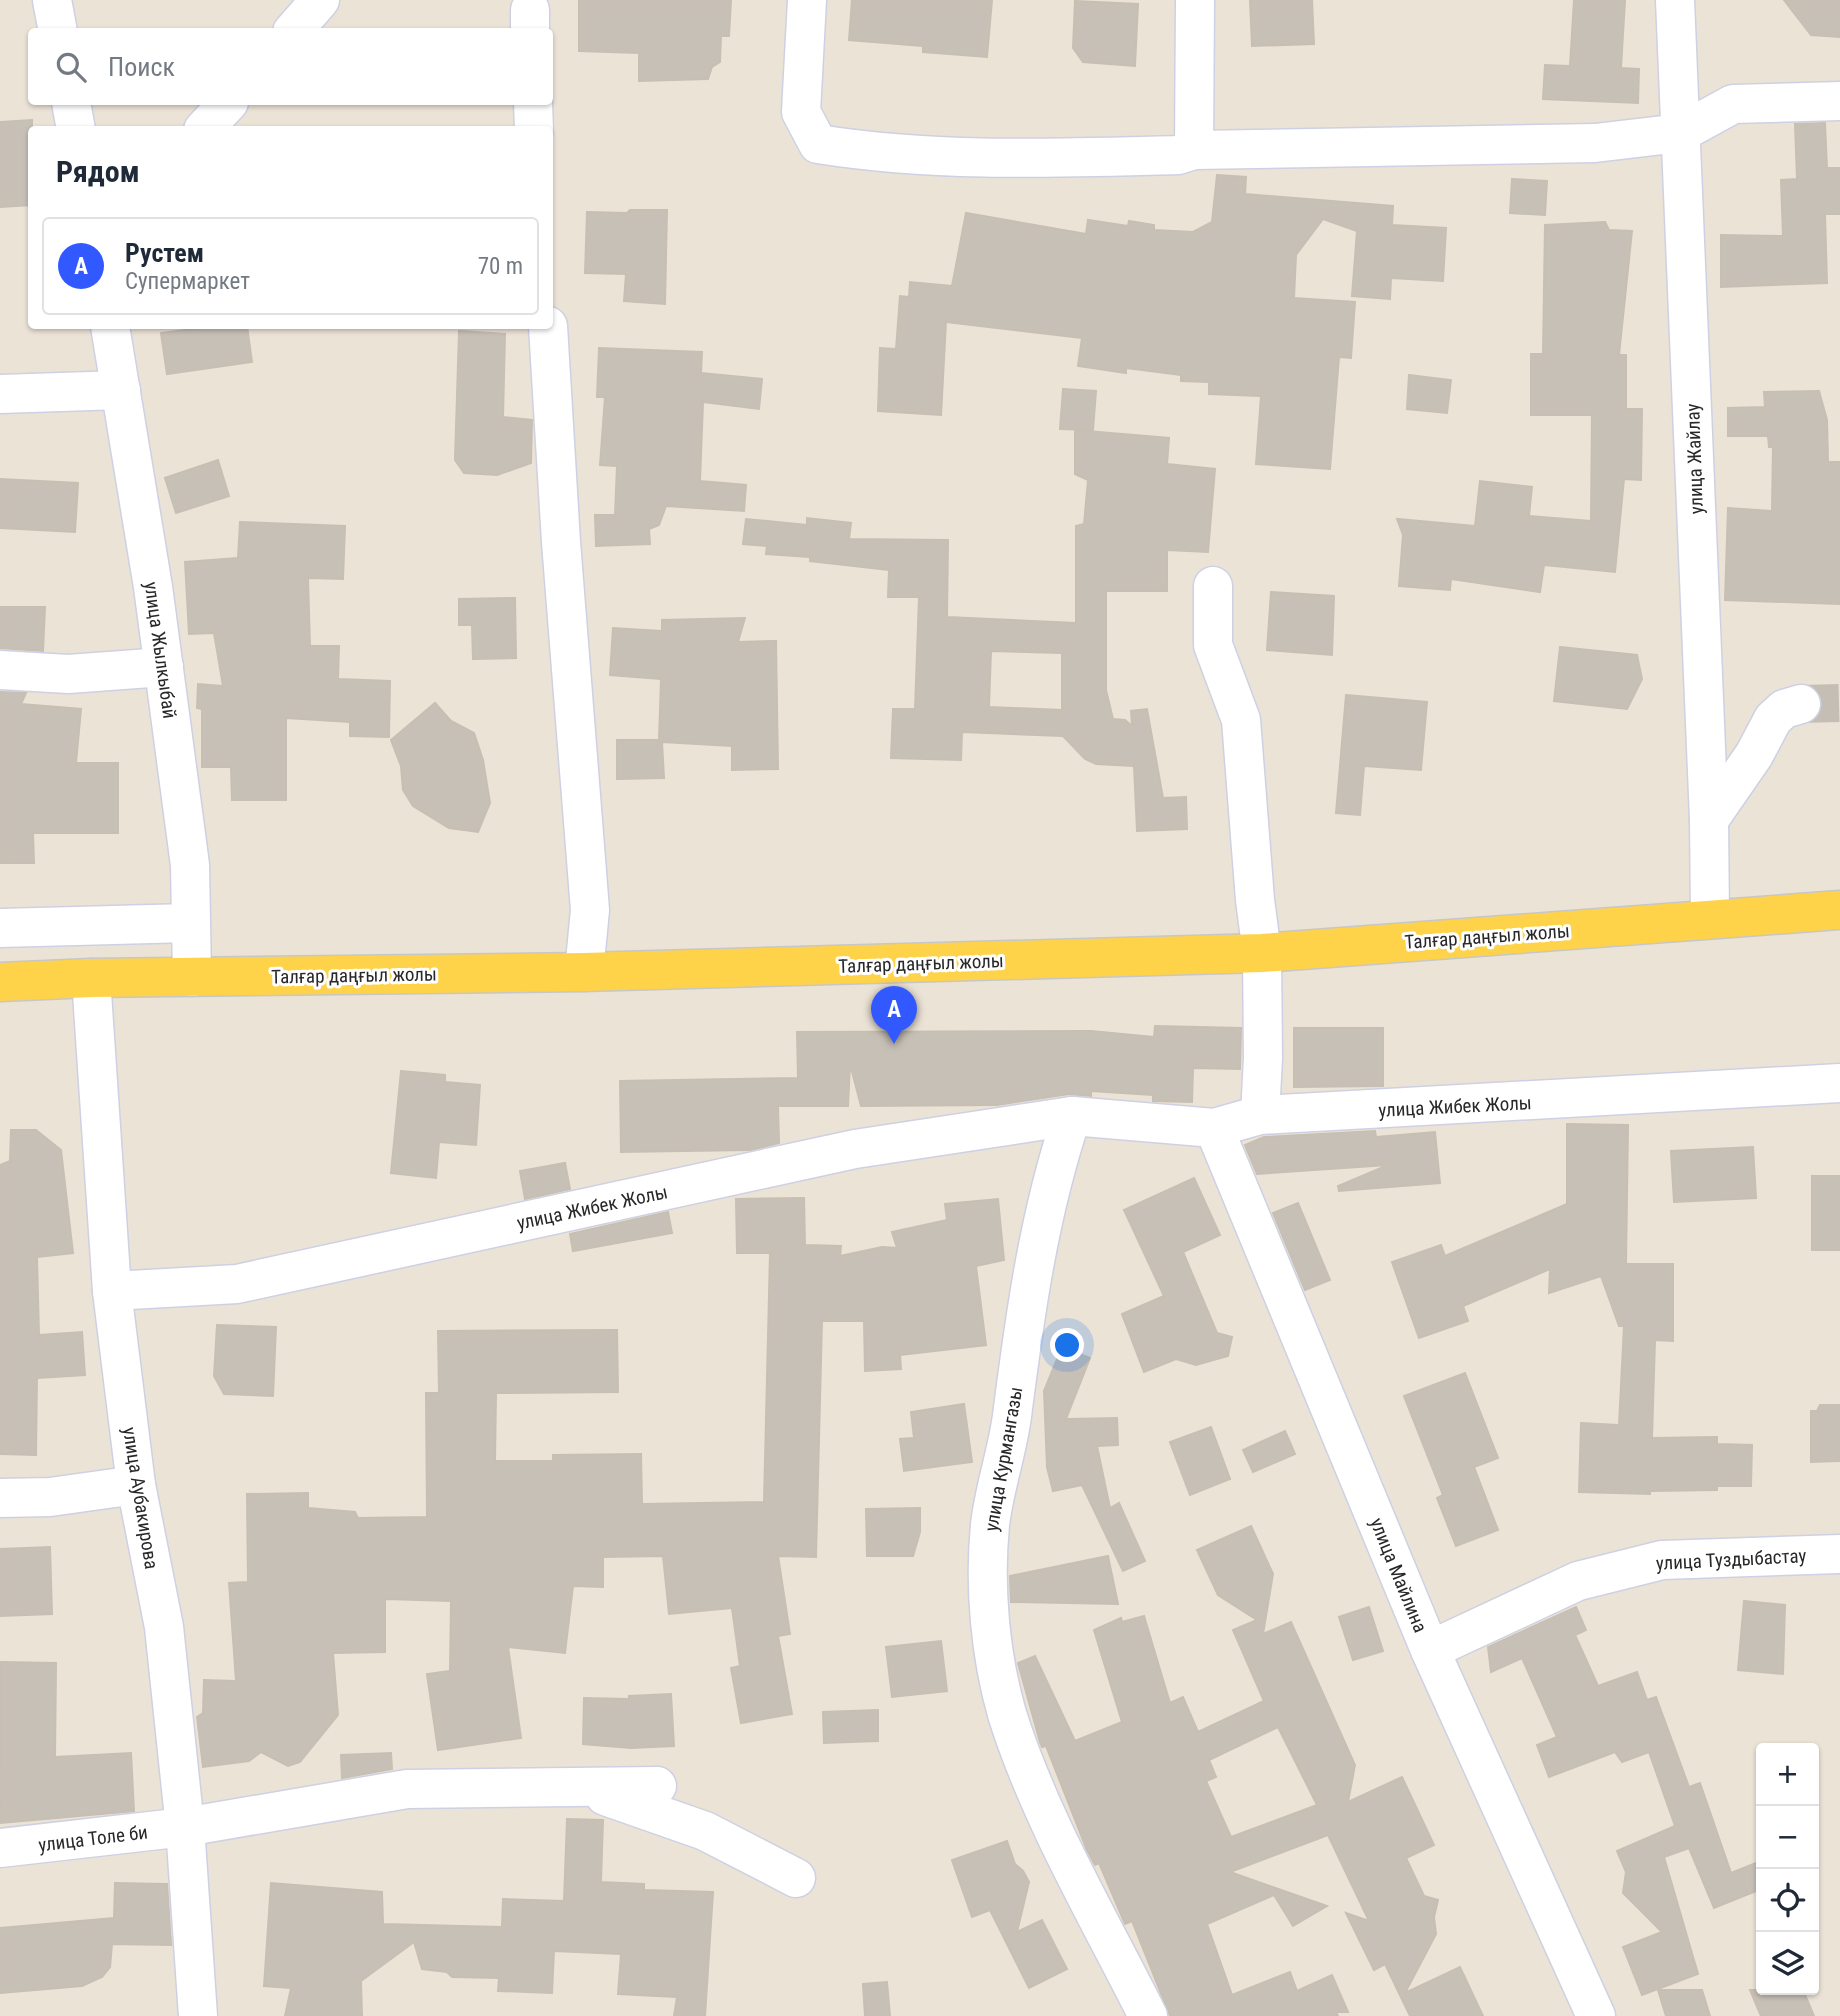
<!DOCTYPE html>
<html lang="ru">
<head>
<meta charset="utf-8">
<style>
  :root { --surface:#fff; --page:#f2f2f3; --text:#1f2937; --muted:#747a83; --line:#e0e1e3; --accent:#3159ff }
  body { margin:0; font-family:"Roboto Condensed",sans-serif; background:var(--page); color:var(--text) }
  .controls { position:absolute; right:21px; bottom:21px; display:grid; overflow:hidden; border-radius:7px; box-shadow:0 2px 5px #0004 }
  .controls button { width:63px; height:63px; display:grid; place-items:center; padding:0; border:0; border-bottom:2px solid var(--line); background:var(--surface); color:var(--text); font:35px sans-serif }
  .you { position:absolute; left:1068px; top:1346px; width:24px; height:24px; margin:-18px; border:5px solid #fff; border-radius:50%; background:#1a73e8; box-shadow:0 0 0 10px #1a73e833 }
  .badge { display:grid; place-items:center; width:46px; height:46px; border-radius:50%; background:var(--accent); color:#fff; font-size:23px; font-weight:700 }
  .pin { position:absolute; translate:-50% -58px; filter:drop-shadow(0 2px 4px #0008) }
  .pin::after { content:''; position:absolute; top:37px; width:24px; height:21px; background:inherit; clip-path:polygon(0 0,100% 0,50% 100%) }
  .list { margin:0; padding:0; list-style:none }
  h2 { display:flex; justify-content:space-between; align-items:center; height:91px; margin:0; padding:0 28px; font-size:30px }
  h2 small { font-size:23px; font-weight:400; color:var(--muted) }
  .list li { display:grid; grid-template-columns:46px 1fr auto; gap:21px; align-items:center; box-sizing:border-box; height:98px; margin:0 14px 14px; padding:0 14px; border:2px solid var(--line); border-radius:7px }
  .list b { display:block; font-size:26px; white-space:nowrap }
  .list p { margin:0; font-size:23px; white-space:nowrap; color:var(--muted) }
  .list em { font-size:23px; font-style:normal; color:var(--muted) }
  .icon { flex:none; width:38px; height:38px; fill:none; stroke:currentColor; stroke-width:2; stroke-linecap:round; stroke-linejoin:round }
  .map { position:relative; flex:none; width:1840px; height:2016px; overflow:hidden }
  .search { position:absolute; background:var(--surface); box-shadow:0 2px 5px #0004; left:28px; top:28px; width:525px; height:77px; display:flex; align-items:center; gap:18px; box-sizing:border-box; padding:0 24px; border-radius:7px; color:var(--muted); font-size:26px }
  .panel { position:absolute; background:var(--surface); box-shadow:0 2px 5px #0004; left:28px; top:126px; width:525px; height:203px; border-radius:7px }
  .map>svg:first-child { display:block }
  .building { fill:#c7c0b7; stroke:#c7bfb1; stroke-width:2; fill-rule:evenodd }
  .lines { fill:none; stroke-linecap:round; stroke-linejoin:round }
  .minor-tunnel { stroke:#c5beb4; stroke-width:38; stroke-dasharray:38 19; stroke-linecap:butt }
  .minor-casing { stroke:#cdd1e3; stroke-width:41 }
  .major-casing { stroke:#c7c7c7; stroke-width:41 }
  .minor { stroke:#fff; stroke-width:38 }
  .major { stroke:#fed34a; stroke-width:38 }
  .labels { text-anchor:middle; stroke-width:6; stroke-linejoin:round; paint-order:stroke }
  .street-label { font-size:19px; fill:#282828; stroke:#fff }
</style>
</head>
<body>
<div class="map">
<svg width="1840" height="2016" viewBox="0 0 1840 2016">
  <rect width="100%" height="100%" fill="#ece3d7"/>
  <g class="building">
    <polygon points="579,0 731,0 729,36 721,36 720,62 712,67 708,79 639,81 639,53 579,51"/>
    <polygon points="852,0 992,0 987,57 923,52 923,46 849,40"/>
    <polygon points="1250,0 1312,0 1314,44 1252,46"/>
    <polygon points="1574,0 1625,0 1621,68 1639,69 1638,103 1543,99 1545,65 1570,66"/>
    <polygon points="1784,0 1840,0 1840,37 1811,35"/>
    <polygon points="1075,1 1138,4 1135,66 1083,62 1073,48"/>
    <polygon points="32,120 32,205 0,207 0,122"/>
    <polygon points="1825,123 1827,168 1840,168 1840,214 1825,214 1827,283 1721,287 1721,235 1783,236 1781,180 1797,179 1795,124"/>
    <polygon points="1217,175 1246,177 1245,194 1393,206 1392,225 1446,228 1443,281 1391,278 1390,299 1352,296 1357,231 1323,219 1296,255 1294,298 1355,302 1351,358 1339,357 1330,469 1256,464 1261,396 1209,394 1209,382 1181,381 1181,375 1126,368 1126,373 1078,366 1082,338 946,322 941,415 878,411 880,348 896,349 900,296 909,297 910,282 952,286 966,213 1086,234 1088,220 1128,226 1129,221 1154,225 1154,230 1193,232 1212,222"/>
    <polygon points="1512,179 1547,181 1545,215 1510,213"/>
    <polygon points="630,210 667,210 665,304 624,301 626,274 585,273 587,212 627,213"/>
    <polygon points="1605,222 1609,230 1632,231 1619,355 1626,355 1626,409 1642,409 1641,480 1624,479 1615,572 1544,565 1540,592 1451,579 1450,590 1399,586 1403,535 1397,519 1475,526 1480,481 1532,487 1529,516 1591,521 1592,415 1531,415 1531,354 1543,354 1545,225"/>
    <polygon points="215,326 247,326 252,362 167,374 161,333"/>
    <polygon points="459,331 505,334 503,417 532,420 531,463 497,475 464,473 455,460"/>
    <polygon points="599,348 702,352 701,373 762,379 759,409 703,402 700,481 746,485 744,511 666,506 659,525 649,529 650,544 596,546 595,515 615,515 617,466 600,465 605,397 597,397"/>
    <polygon points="1409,375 1451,380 1447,413 1407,409"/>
    <polygon points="1063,389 1096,391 1093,430 1060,429"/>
    <polygon points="1819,391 1827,420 1828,462 1840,462 1840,604 1725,600 1728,508 1772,511 1773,447 1769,447 1768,436 1728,436 1728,408 1765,407 1764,392"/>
    <path d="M1075,430L1169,438L1167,464L1215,469L1208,552L1167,550V591H1106V690L1113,719L1125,720L1132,726L1131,711L1147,709L1163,798L1186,797L1187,829L1137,831L1134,766L1096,764L1085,759L1063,736L962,732L961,760L891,758L893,709H915L919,597H888L889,570L810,561V557L766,554L767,546L743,544L746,519L807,525V518L851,523L849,539L948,540L947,617L1076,623V526L1084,524L1088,480L1075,474ZM991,651L1062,653V710L989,707Z"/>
    <polygon points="218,460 229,496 176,513 165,478"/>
    <polygon points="0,479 78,483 75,532 0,528"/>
    <polygon points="240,522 345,526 343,579 308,578 310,646 339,646 338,679 390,681 389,737 350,736 350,722 286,718 286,800 232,800 231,767 202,767 202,709 197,708 198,684 223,686 214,633 189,634 185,562 238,558"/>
    <polygon points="1271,592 1334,596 1332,655 1267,650"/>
    <polygon points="515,598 516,658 473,659 472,625 459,625 459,599"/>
    <polygon points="0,607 45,607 43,651 0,648"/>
    <polygon points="745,618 738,642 776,641 778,769 732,770 732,746 662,742 664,778 617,779 617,740 659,740 661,679 610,675 613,628 662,631 662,620"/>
    <polygon points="1560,647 1637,655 1642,679 1627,709 1554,701"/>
    <polygon points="0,692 26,693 21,704 81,709 76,763 118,763 118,833 33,833 34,863 0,863"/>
    <polygon points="1346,695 1427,702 1421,770 1364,766 1360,815 1336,813"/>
    <polygon points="435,703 451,721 474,733 483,760 490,803 478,832 449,828 413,806 403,790 401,766 391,740"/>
    <polygon points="1155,1026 1241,1028 1240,1069 1193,1068 1192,1102 1153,1101 1153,1095 1091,1091 1091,1096 1069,1094 997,1105 861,1106 850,1064 848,1106 778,1106 779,1143 750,1150 621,1152 620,1081 798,1078 797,1032 1091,1031 1154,1037"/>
    <polygon points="1294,1028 1383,1028 1383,1086 1294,1087"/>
    <polygon points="401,1071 445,1075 445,1082 480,1085 476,1145 439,1142 436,1178 391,1173"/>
    <polygon points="1567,1124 1628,1125 1626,1264 1673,1264 1673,1341 1655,1340 1652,1438 1717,1437 1717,1444 1752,1445 1751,1486 1717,1486 1717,1490 1650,1491 1650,1494 1579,1492 1581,1423 1619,1425 1624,1326 1619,1326 1601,1276 1549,1293 1550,1269 1463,1306 1468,1321 1419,1338 1392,1262 1441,1245 1445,1256 1567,1204"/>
    <polygon points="11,1130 36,1130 61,1150 73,1253 37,1257 39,1335 82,1332 85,1375 37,1378 36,1455 0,1454 0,1165 10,1161"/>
    <polygon points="1375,1131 1376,1137 1435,1132 1440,1183 1339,1191 1338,1186 1388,1165 1257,1174 1245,1145 1264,1137"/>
    <polygon points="1753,1147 1756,1198 1674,1202 1671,1151"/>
    <polygon points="565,1163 570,1189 525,1199 520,1171"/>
    <rect x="1812" y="1176" width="28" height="74"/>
    <polygon points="1194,1178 1220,1235 1183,1252 1217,1333 1232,1337 1228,1356 1196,1365 1176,1359 1144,1372 1122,1314 1164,1296 1124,1210"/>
    <polygon points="804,1198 805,1245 841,1246 840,1256 882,1247 897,1248 892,1232 947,1220 945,1204 998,1199 1004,1260 976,1266 986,1345 900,1355 901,1369 865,1371 864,1321 822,1321 816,1557 778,1556 790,1634 778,1636 792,1714 741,1723 731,1668 740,1666 732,1608 669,1614 663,1556 603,1557 603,1587 573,1586 565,1653 508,1647 521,1738 438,1750 427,1674 450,1671 451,1601 385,1599 385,1652 333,1653 338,1715 300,1762 288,1766 261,1752 249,1761 203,1767 197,1717 203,1713 204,1680 236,1681 229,1583 248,1582 247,1494 308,1493 308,1508 355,1512 358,1518 427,1517 426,1393 439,1393 438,1331 617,1330 618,1392 496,1393 495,1461 553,1461 553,1455 641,1454 642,1504 764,1502 770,1253 737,1253 736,1199"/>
    <polygon points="1298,1203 1330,1280 1305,1290 1273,1213"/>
    <polygon points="668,1212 672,1233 573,1251 570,1234"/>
    <polygon points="217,1325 276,1327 273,1396 224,1394 214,1376"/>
    <polygon points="1062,1347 1090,1358 1066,1419 1117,1418 1118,1445 1097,1446 1110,1508 1119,1503 1145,1561 1123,1571 1082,1485 1053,1491 1047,1467 1044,1391"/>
    <polygon points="1465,1373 1498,1458 1474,1467 1498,1530 1456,1546 1437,1498 1443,1495 1404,1396"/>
    <polygon points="964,1404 972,1462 904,1471 900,1439 914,1438 911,1412"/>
    <polygon points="1820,1405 1840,1405 1840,1461 1811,1462 1811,1411 1817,1411"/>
    <polygon points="1211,1427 1230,1479 1190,1495 1170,1442"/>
    <polygon points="1285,1431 1295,1454 1253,1472 1243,1450"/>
    <polygon points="920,1508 920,1532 913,1556 867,1556 866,1509"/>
    <path d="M1251,1526L1273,1574L1263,1634L1291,1622L1355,1765L1348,1802L1402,1777L1434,1845L1406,1858L1424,1896L1438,1900L1434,1917L1436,1934L1405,1993L1460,1967L1483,2016H1410L1385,1964L1374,1970L1346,1913L1369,1921L1328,1835L1230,1872L1327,1906L1293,1926L1274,1895L1207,1924L1232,1995L1290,1972L1297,1991L1332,1975L1348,2012H1336L1338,2016H1170L1132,1921L1125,1924L1099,1863L1095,1865L1087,1850L1046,1746L1042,1747L1040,1742L1018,1663L1035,1656L1075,1741L1122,1722L1094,1630L1121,1618L1122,1622L1144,1616L1170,1703L1183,1697L1198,1732L1264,1701L1233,1630L1257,1620L1218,1595L1197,1550ZM1278,1727L1317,1805L1231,1837L1206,1781L1216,1777L1209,1760Z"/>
    <polygon points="50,1547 52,1614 0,1616 0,1549"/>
    <polygon points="1108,1556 1118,1604 1011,1602 1010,1576"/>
    <polygon points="1744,1601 1785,1605 1783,1674 1738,1670"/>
    <polygon points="1369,1607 1383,1651 1353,1660 1339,1617"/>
    <polygon points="1576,1607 1586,1630 1575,1635 1598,1686 1637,1672 1647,1700 1656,1697 1689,1787 1700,1783 1731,1873 1761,1861 1761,1889 1714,1908 1689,1848 1664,1857 1698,1974 1642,1995 1623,1947 1662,1932 1623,1893 1626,1872 1617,1851 1675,1826 1649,1752 1622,1762 1615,1752 1549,1777 1537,1745 1557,1737 1522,1658 1491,1672 1488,1647"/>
    <polygon points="941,1641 947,1691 892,1697 886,1647"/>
    <polygon points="1,1662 56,1663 55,1757 131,1753 134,1811 0,1823"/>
    <polygon points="671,1694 674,1746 631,1748 583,1744 584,1698 629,1699 629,1696"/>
    <polygon points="878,1710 878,1741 824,1743 823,1712"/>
    <polygon points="391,1753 392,1769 342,1778 341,1755"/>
    <polygon points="567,1819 603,1820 601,1882 644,1884 644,1890 713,1892 705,2016 674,2016 677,1997 618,1994 621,1954 554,1951 552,1993 498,1991 499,1978 452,1977 447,1972 422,1969 414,1942 361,1981 362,2016 285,2016 291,1988 264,1986 271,1883 382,1892 383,1924 502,1927 503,1899 564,1901"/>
    <polygon points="1007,1841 1015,1864 1023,1871 1029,1882 1017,1932 1042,1920 1067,1969 1029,1988 990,1910 972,1917 952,1860"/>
    <polygon points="115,1883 167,1884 171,1945 112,1944 110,1967 102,1977 82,1986 0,1993 0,1928 114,1918"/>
    <polygon points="887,1982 890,2016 865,2016 863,1984"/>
    <polygon points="1658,1990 1702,1990 1710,2016 1666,2016"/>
    <polygon points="1750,1990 1803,1990 1814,2016 1761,2016"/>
  </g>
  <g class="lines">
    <polyline class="minor-tunnel" points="1801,704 1840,703"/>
    <g class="minor-casing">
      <g id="minor">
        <polyline points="52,0 58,32"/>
        <path d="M807,0L801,112L818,144C937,163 1058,158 1178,155L1194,150L1595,143L1680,133L1733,104L1840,101"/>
        <polyline points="1675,0 1709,820 1710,918"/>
        <polyline points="530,10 530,32"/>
        <polyline points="292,32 320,0"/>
        <polyline points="71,102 76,130"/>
        <polyline points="533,102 534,130"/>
        <polyline points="203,130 229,102"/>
        <polyline points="1194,150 1195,0"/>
        <polyline points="110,326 153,587 190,865 192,977"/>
        <polyline points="548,326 561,542 590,910 584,972"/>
        <polyline points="0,394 121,390"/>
        <polyline points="1213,586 1213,645 1241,720 1255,900 1262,953 1263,1058 1260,1115"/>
        <polyline points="0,670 68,674 164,667"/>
        <polyline points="1709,820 1754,755 1773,719 1784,709 1801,704"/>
        <polyline points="0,928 189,923"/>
        <polyline points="91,978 112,1291 136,1485 164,1627 185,1827 198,2016"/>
        <path d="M1072,1116C1039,1213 1025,1314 1012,1416C1007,1453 994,1489 990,1525C984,1586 990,1655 1007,1714C1040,1819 1099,1918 1148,2016"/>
        <polyline points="1214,1128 1430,1650 1596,2016"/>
        <polyline points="112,1291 237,1284 855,1149 1072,1116 1214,1128 1260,1115 1840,1083"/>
        <polyline points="0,1498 50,1497 136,1485"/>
        <polyline points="1430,1650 1578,1581 1662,1560 1840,1554"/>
        <polyline points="605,1796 705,1831 796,1878"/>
        <polyline points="0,1848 185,1827 407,1789 657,1786"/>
      </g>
    </g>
    <g class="major-casing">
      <polyline id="major" points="0,982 91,978 584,972 1262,953 1840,910"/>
    </g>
    <use href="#minor" class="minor"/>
    <use href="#major" class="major"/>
  </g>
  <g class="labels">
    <g class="street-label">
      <text transform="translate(1694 459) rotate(-92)" y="7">улица Жайлау</text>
      <text transform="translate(161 650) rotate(82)" y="7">улица Жылкыбай</text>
      <text transform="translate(1487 936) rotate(-4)" y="7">Талғар даңғыл жолы</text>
      <text transform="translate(921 963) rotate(-2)" y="7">Талғар даңғыл жолы</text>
      <text transform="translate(354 975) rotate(-1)" y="7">Талғар даңғыл жолы</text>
      <text transform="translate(1455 1106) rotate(-3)" y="7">улица Жибек Жолы</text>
      <text transform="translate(592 1207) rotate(-12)" y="7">улица Жибек Жолы</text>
      <text transform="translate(1003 1459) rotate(-80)" y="7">улица Курмангазы</text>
      <text transform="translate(141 1498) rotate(81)" y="7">улица Аубакирова</text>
      <text transform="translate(1731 1559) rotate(-3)" y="7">улица Туздыбастау</text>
      <text transform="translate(1399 1575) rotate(68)" y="7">улица Майлина</text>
      <text transform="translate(93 1838) rotate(-7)" y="7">улица Толе би</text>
    </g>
  </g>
</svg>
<div class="controls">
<button>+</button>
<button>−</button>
<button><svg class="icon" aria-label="locate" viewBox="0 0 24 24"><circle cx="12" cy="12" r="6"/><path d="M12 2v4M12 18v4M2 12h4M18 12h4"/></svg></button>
<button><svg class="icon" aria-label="layers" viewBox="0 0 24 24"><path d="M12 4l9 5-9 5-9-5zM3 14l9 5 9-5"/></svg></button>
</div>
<div class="you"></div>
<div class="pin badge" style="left:894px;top:1044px">A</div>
<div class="search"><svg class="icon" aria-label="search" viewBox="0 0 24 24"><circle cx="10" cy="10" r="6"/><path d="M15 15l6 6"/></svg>Поиск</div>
<section class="panel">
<h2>Рядом<small></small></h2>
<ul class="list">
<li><span class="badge">A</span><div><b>Рустем</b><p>Супермаркет</p></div><em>70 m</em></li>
</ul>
</section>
</div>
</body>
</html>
